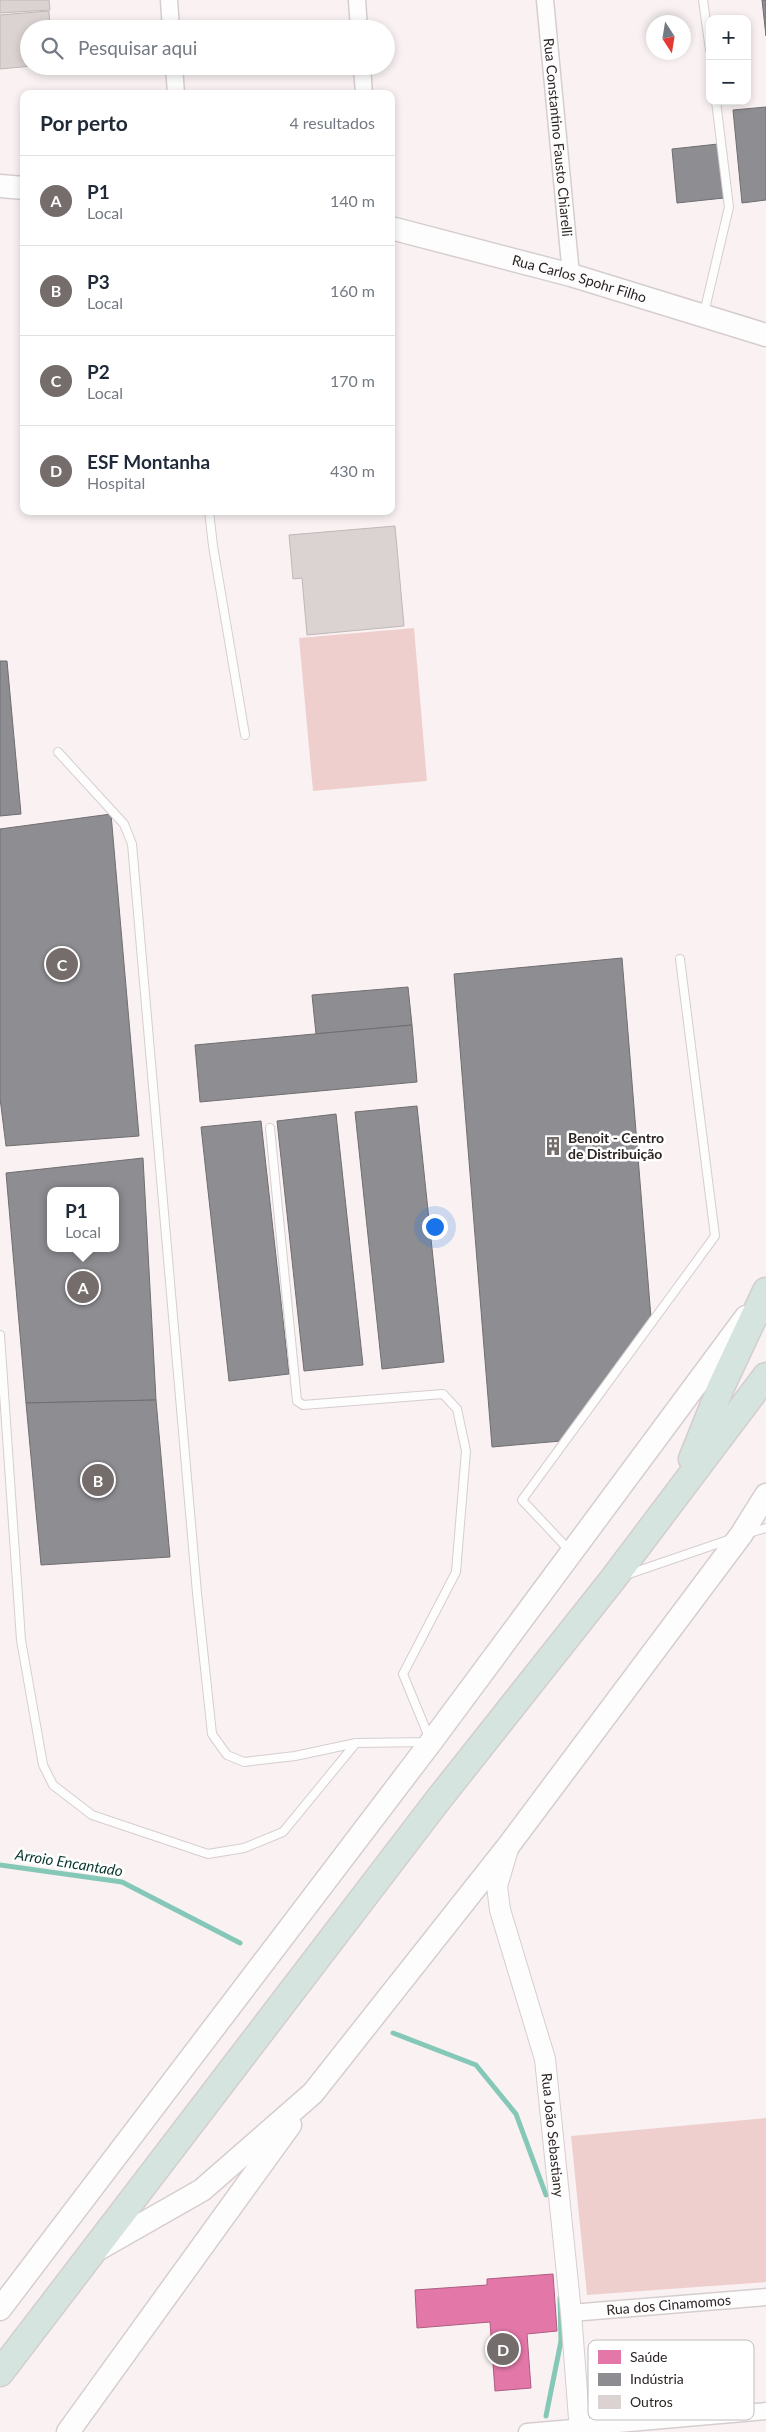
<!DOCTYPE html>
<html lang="pt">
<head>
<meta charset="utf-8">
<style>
  :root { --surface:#fff; --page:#f6f6f7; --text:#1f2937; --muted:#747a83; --line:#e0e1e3; --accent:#756c6c }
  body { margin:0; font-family:Lato,sans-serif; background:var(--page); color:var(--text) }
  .controls { position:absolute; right:15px; top:15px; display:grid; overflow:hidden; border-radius:10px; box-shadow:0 2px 8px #0003 }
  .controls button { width:45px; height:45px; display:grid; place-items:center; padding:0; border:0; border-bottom:1px solid var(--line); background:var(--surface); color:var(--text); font:25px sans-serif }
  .compass { position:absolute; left:646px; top:15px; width:45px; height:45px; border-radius:50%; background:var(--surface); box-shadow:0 2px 8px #0003; rotate:168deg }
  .you { position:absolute; left:434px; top:1226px; width:18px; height:18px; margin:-12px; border:4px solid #fff; border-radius:50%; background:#1a73e8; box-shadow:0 0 0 8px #1a73e833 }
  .badge { display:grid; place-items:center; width:32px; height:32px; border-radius:50%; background:var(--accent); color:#fff; font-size:16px; font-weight:700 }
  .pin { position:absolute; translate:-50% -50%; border:2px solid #fff; box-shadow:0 1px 5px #0006 }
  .popup { position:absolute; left:47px; top:1187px; width:72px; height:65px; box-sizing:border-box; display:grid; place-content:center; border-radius:10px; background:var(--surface); filter:drop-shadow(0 1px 4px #0005); font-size:16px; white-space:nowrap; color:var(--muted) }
  .popup b { font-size:19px; color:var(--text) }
  .popup::after { content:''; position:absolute; left:50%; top:100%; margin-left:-10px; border:10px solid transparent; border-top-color:var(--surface) }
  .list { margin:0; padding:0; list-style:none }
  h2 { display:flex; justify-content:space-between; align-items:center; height:65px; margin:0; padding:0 20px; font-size:21px }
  h2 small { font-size:16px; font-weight:400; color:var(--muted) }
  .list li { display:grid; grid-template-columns:32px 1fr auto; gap:15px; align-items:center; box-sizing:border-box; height:90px; padding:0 20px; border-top:1px solid var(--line) }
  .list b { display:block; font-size:19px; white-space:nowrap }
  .list p { margin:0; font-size:16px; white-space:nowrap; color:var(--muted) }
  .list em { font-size:16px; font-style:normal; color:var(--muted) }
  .icon { flex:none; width:28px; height:28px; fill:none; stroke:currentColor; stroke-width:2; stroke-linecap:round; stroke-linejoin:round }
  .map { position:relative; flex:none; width:766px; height:2432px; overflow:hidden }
  .search { position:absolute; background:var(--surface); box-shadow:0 2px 8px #0003; left:20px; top:20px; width:375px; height:55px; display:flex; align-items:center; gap:12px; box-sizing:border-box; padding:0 18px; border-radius:28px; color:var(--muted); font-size:19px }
  .panel { position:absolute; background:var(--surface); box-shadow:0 2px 8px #0003; left:20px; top:90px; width:375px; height:425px; border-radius:10px }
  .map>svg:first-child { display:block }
  .green { fill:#efcfce }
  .health { fill:#e377a8; stroke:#ac5e80 }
  .industry { fill:#8d8d92; stroke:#706e71; fill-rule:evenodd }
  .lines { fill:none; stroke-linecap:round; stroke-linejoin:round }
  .stream { stroke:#86c8b7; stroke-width:5 }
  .building { fill:#dbd3d2; stroke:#c0b8b7 }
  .service-casing { stroke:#d6cece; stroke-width:10 }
  .minor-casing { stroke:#d6cece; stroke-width:19 }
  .tertiary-casing { stroke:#d6cece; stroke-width:22 }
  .secondary-casing { stroke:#d6cece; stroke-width:25 }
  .trunk-casing { stroke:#d3cece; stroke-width:29 }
  .service { stroke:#fefdfd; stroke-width:8 }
  .minor { stroke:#fefdfd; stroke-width:16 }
  .tertiary { stroke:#fefdfd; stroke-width:20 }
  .secondary { stroke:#fefdfd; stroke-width:22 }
  .trunk { stroke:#d6e4e0; stroke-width:26 }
  .labels { text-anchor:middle; stroke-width:5; stroke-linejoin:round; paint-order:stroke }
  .street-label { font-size:14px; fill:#2d2424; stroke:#fff }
  .poi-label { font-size:14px; font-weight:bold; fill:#2d2424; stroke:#fff; text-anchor:start }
  .water-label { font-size:15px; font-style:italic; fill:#08372d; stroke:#fff }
  .key { fill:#fff; stroke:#c0bdbd; stroke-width:1 }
  .key-label { font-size:14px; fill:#2d2424 }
</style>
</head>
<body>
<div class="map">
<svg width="766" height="2432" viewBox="0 0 766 2432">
  <rect width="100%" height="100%" fill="#faf2f2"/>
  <g class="green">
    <polygon points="414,628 427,781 313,791 299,638"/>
    <polygon points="766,2118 766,2282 587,2295 571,2136"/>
  </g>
  <polygon class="health" points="553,2274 557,2331 527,2334 531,2388 495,2391 490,2322 417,2328 415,2290 487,2285 487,2279"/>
  <g class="industry">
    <polygon points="762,0 766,0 766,36"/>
    <polygon points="766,107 766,200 742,203 733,110"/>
    <polygon points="718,144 724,198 677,203 672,149"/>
    <polygon points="0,661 7,661 21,814 0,816"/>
    <polygon points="111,814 139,1136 6,1146 0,1098 0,829"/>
    <polygon points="622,958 651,1318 561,1441 492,1447 454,974"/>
    <polygon points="408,987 412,1025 316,1034 312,995"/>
    <polygon points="412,1025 417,1082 200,1102 195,1045"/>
    <polygon points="417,1106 444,1362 382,1369 355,1112"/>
    <polygon points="336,1114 363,1365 304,1371 277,1121"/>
    <polygon points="261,1121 289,1374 229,1381 201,1127"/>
    <path d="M143,1158L156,1400L26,1403L6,1173ZM51,1191H116V1248H51Z"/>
    <polygon points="156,1400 170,1557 41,1565 26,1403"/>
  </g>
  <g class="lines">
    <g class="stream">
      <polyline points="0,1865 122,1882 240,1943"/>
      <polyline points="393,2033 476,2065 516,2114 546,2195"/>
      <polyline points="546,2416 561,2341 560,2298"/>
    </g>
  </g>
  <g class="building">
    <polygon points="0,0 49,0 50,10 0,13"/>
    <polygon points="49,11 50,29 29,29 29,66 32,66 0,69 0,15"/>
    <polygon points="395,526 404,626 307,635 302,578 293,579 289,535"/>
  </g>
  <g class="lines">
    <g class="service-casing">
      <g id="service">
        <polyline points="703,0 710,50"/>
        <polyline points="704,313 729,207 716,101"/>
        <polyline points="209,511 213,546 245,735"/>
        <polyline points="58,752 124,824 132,844 197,1593 212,1734 227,1755 244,1762 295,1756 356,1743 431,1742 403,1674 456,1572 466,1451 457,1409 443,1394 303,1405 297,1401 270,1128"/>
        <polyline points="0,1335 21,1640 43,1765 53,1785 92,1815 208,1854 244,1848 283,1832 356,1743"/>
        <polyline points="749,1533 766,1528"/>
        <polyline points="570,1551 522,1500 715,1236 680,959"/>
        <polyline points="626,1575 731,1539"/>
      </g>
    </g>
    <g class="minor-casing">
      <g id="minor">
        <polyline points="169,0 171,29"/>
        <polyline points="357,0 359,29"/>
        <path id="s1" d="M545,0L571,275"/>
        <polyline points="174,66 176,94"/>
        <polyline points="362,66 364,94"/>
        <path id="s2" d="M571,2313L766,2297"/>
        <polyline points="527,2432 766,2411"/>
      </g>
    </g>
    <g class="tertiary-casing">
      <g id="tertiary">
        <path id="s3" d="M508,1849L497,1886L500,1910L545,2059L571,2313L580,2432"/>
      </g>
    </g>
    <g class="secondary-casing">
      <g id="secondary">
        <polyline points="0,186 24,188"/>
        <path id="s4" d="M391,228L571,275L766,335"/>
        <polyline points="95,2251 202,2190 313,2093 509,1845 741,1535 766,1495"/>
        <polyline points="0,2309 431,1742 746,1317"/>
        <polyline points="68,2432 290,2125"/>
      </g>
    </g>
    <g class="trunk-casing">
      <g id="trunk">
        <polyline points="692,1459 721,1387 766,1291"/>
        <polyline points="0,2373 438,1800 613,1579 766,1376"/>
      </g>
    </g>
    <use href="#service" class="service"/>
    <use href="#minor" class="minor"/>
    <use href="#tertiary" class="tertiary"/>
    <use href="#secondary" class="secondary"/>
    <use href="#trunk" class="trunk"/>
  </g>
  <defs>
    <g id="building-bare" transform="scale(1.5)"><path d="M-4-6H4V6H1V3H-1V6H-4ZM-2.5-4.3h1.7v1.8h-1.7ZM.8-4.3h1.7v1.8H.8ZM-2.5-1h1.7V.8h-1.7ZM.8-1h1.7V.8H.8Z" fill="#756c6c" stroke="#fff" stroke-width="2.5" paint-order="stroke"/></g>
  </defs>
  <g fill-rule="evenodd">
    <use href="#building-bare" x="553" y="1146"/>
  </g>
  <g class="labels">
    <g class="street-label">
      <text dy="5" stroke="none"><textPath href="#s1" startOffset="138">Rua Constantino Fausto Chiarelli</textPath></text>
      <text dy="5" stroke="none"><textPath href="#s4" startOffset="195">Rua Carlos Spohr Filho</textPath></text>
      <text dy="5" stroke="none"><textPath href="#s3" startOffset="295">Rua João Sebastiany</textPath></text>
      <text dy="5" stroke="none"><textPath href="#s2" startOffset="98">Rua dos Cinamomos</textPath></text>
    </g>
    <g class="poi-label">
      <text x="568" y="1143">Benoit - Centro<tspan x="568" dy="16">de Distribuição</tspan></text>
    </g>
    <g class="water-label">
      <text transform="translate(69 1863) rotate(9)" y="5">Arroio Encantado</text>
    </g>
  </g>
  <rect x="588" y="2340" width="166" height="80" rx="8" class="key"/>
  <rect x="598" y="2350" width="23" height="14" fill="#e377a8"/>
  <rect x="598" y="2373" width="23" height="13" fill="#8d8d92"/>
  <rect x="598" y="2395" width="23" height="14" fill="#dbd3d2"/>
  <g class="key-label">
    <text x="630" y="2362">Saúde</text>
    <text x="630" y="2384">Indústria</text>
    <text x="630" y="2407">Outros</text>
  </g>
</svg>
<div class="controls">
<button>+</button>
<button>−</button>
</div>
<svg class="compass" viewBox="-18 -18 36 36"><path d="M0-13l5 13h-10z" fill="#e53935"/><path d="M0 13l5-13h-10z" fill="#747a83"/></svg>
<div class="you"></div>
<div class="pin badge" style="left:83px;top:1287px">A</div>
<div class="popup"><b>P1</b>Local</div>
<div class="pin badge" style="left:98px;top:1480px">B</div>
<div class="pin badge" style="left:62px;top:964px">C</div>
<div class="pin badge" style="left:503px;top:2349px">D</div>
<div class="search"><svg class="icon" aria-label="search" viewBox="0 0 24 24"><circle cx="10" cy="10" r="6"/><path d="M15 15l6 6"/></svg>Pesquisar aqui</div>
<section class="panel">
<h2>Por perto<small>4 resultados</small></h2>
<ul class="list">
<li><span class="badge">A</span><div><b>P1</b><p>Local</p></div><em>140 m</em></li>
<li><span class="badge">B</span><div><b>P3</b><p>Local</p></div><em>160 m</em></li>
<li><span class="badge">C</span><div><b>P2</b><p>Local</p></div><em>170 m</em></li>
<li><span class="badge">D</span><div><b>ESF Montanha</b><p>Hospital</p></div><em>430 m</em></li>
</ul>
</section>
</div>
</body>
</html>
